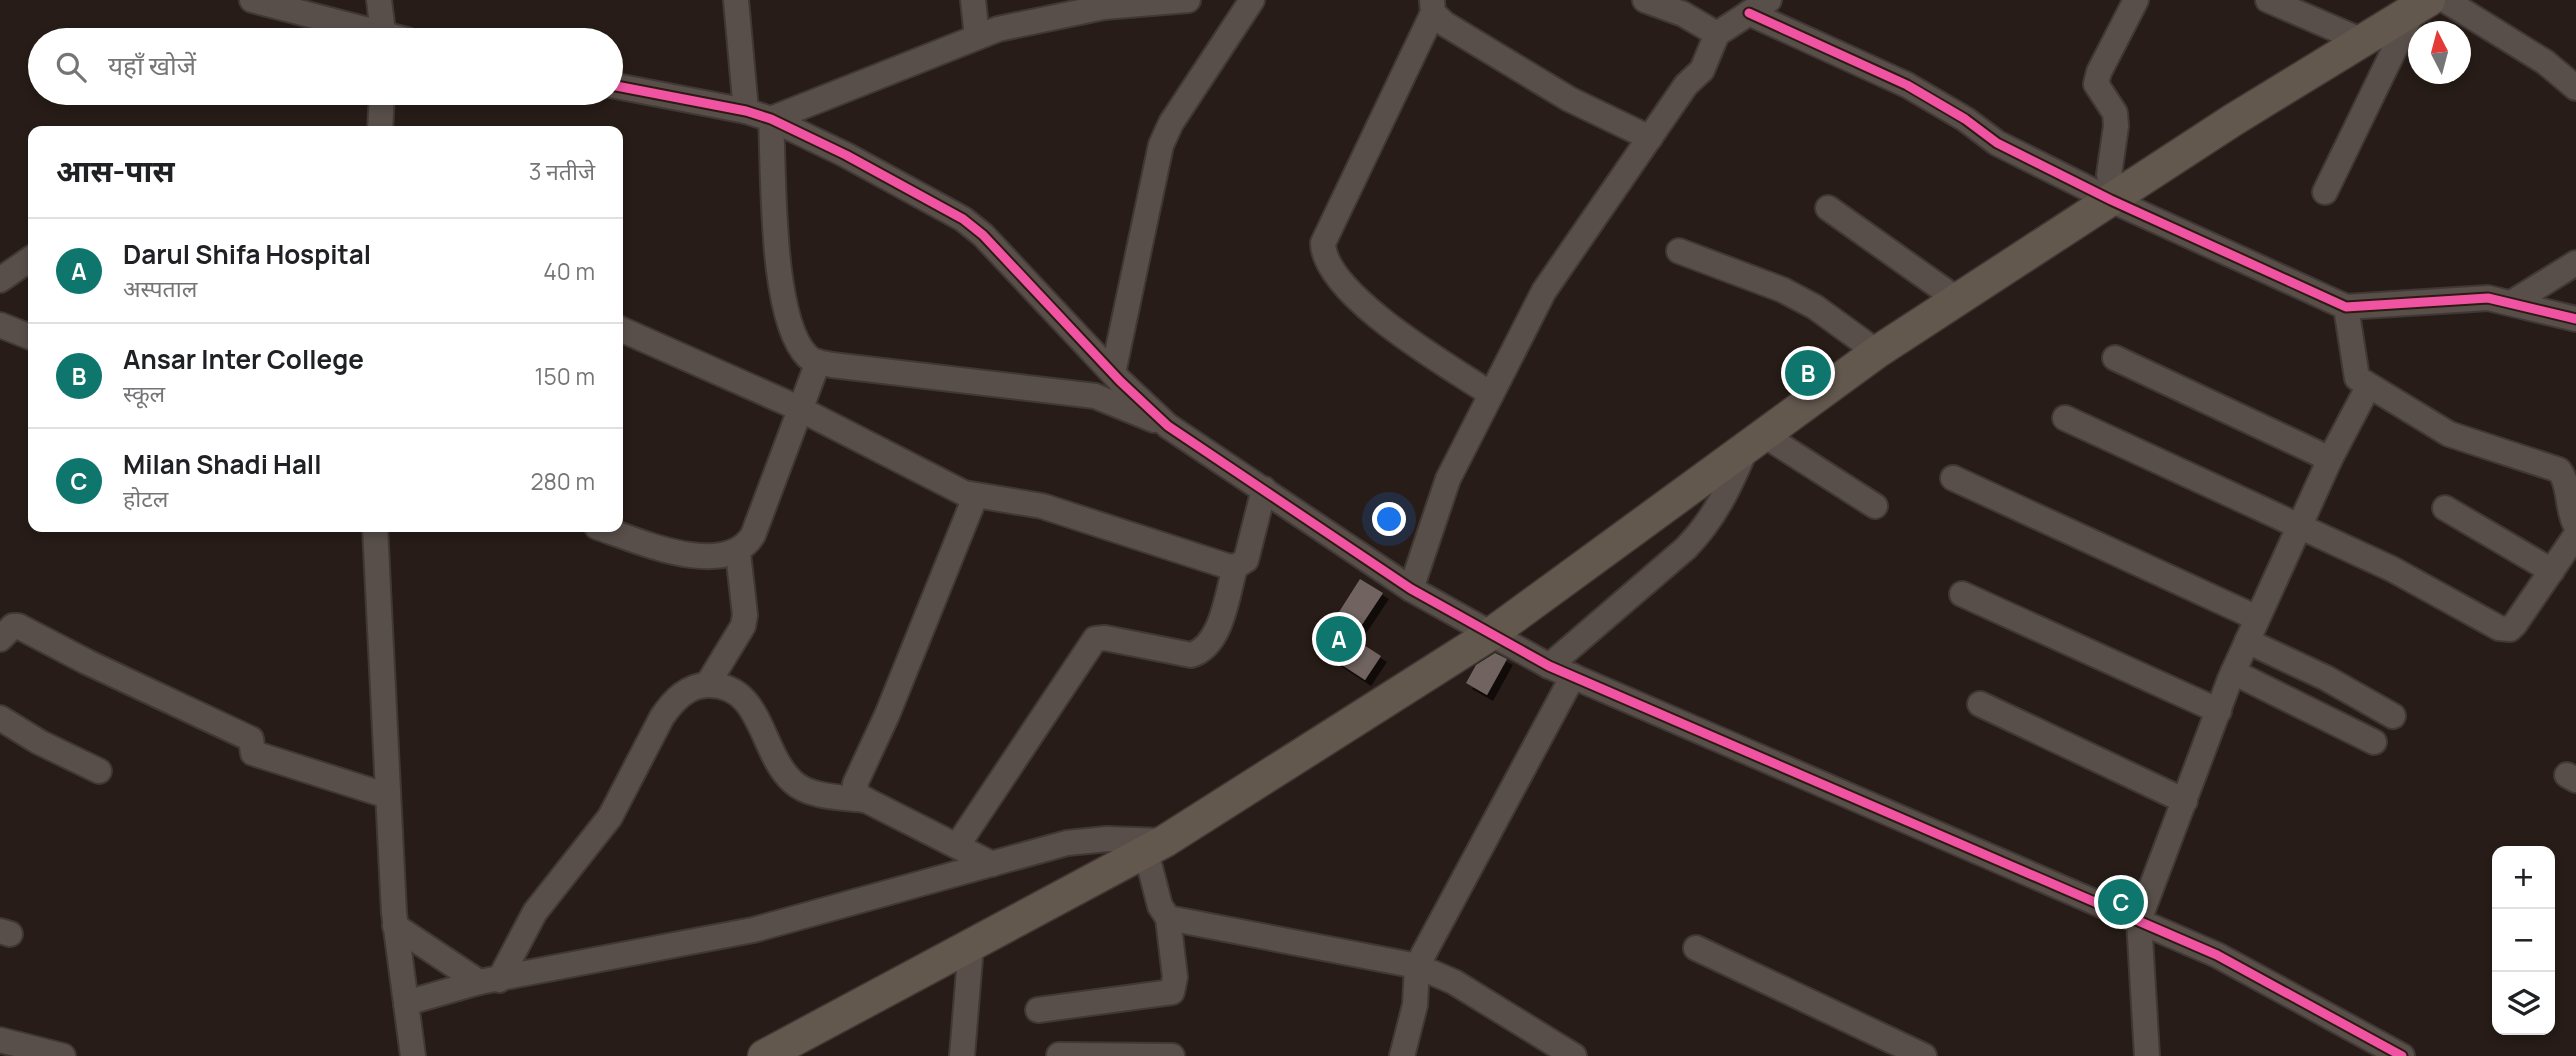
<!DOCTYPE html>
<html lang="hi">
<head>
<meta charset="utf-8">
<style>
  :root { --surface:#fff; --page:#f6f6f6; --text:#202124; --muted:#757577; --line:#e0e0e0; --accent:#0f766e }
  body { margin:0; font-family:Manrope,"Noto Sans Devanagari",sans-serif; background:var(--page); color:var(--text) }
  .controls { position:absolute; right:21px; bottom:21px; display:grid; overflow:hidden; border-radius:14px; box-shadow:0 4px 10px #0003 }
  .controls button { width:63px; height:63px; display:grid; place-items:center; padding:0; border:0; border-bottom:2px solid var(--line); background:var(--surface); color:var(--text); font:35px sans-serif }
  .compass { position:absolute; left:2408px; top:21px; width:63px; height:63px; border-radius:50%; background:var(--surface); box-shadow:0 4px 10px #0003; rotate:354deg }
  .you { position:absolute; left:1390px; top:520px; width:24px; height:24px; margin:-18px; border:5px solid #fff; border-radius:50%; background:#1a73e8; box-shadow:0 0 0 10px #1a73e833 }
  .badge { display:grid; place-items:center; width:46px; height:46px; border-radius:50%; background:var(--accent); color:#fff; font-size:23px; font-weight:700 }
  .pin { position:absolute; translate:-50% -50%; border:4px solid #fff; box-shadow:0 2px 7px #0006 }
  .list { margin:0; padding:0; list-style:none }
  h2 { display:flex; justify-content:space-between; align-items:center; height:91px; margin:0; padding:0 28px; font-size:30px }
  h2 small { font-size:23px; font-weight:400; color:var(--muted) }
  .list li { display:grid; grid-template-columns:46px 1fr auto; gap:21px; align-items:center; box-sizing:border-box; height:105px; padding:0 28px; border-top:2px solid var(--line) }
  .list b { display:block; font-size:26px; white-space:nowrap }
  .list p { margin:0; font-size:23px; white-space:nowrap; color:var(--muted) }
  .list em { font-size:23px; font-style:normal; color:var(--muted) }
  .icon { flex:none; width:38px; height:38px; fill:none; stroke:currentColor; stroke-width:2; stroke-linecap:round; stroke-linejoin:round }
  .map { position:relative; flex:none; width:2576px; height:1056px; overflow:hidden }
  .search { position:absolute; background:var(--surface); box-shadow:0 4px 10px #0003; left:28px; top:28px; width:595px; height:77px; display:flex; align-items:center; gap:18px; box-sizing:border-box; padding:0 24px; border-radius:38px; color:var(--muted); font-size:26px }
  .panel { position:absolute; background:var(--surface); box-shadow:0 4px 10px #0003; left:28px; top:126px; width:595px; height:406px; border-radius:14px }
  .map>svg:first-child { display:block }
  .building { fill:#6f6461; filter:url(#shadow) }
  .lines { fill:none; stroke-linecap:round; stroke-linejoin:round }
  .minor-casing { stroke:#403834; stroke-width:28 }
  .major-casing { stroke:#403834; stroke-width:35 }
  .minor { stroke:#584f4a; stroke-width:24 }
  .major { stroke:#63584e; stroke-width:32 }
  .cycleway-casing { stroke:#2e1a10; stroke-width:13 }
  .cycleway { stroke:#f153a3; stroke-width:9 }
</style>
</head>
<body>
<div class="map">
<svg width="2576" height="1056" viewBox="0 0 2576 1056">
  <defs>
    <filter id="shadow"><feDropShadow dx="6" dy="6" stdDeviation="0" flood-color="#0009"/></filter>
  </defs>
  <rect width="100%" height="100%" fill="#271c17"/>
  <g class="building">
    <polygon points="1360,579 1383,593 1353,638 1381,656 1365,680 1316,648"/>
    <polygon points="1495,653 1507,659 1487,695 1466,683 1476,665"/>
  </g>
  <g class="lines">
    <g class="minor-casing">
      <g id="minor">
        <polyline points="252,0 407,40"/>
        <polyline points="379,0 384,40"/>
        <polyline points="736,0 746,111"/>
        <polyline points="973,0 977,37"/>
        <polyline points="1432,0 1433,13 1445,24 1569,99 1650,138"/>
        <polyline points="1645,0 1683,14 1717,34"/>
        <polyline points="2268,0 2363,41"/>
        <polyline points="2445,0 2545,62 2576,88"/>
        <path d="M1433,13L1323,243C1324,295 1450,367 1491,394"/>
        <polyline points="1749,13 1907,85 1965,119 1997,143 2111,200 2346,307 2488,298 2576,319"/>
        <polyline points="611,85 746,111 771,119 846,155 963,219 983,235 1120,381 1168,426 1411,589 1549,666 2217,955 2402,1056"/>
        <polyline points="380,131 382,93"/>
        <polyline points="2325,192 2414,9"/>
        <polyline points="2121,193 2109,175 2116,126 2115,113 2096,84 2099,72 2136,0"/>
        <polyline points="1828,208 1958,300"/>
        <polyline points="1679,251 1783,290 1815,307 1877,352"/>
        <polyline points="0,280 33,257"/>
        <polyline points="2513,302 2576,263"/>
        <path d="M2346,307L2357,378L2449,434L2559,470C2571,485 2566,508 2576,526"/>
        <polyline points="0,325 33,338"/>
        <polyline points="618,328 794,406 964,493 1042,506 1227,566 1235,567 1246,560 1264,489"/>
        <polyline points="2115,358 2330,459"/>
        <polyline points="1113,373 1161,145 1171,123 1252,0"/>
        <polyline points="2065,418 2392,569 2499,628 2510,629 2515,624 2576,535"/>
        <path d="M1154,420L1095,396L832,365C823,363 814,363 807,356C770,318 774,174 771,119L998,29L1104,7L1188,0"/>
        <polyline points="1764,435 1875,506"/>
        <polyline points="1953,478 2257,618"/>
        <polyline points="975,497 887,715 855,784 858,796 992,864"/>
        <polyline points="2445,508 2552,571"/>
        <polyline points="375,527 394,913 413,1056"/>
        <path d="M597,527C637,540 725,581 753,535L818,362"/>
        <polyline points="1411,589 1448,479 1544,291 1686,85 1702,70 1717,34 1769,0"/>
        <polyline points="1962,594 2219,711"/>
        <polyline points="0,639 13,626 18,626 87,662 251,739 253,753 388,796"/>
        <polyline points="2247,641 2326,678 2393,716"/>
        <path d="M1549,666L1686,548C1715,518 1730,486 1746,448"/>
        <polyline points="2233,672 2374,742"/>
        <polyline points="707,685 743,626 745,615 738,553"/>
        <polyline points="1980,704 2185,801"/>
        <polyline points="0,718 39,742 99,771"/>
        <polyline points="2567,775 2576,780"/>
        <path d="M957,846L1095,639L1105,638L1191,655C1222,646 1227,595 1235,567"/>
        <polyline points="1146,852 1160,906 1168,918 1417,966 1454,982 1574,1056"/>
        <polyline points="395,926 479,982"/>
        <polyline points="0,931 10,934"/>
        <polyline points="1696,948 1924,1056"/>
        <path d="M499,980L535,912L610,817L662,717C673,701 687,685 709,685C763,685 760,753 793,782C810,798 843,797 866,800"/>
        <polyline points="406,1003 479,982 753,930 1067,843 1107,839 1164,841"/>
        <polyline points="1038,1010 1172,992 1175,977 1168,918"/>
        <polyline points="0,1040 63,1056"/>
        <polyline points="1059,1055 1172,1056"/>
        <polyline points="962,1056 971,946"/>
        <polyline points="1402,1056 1415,1005 1417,966 1573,676"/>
        <polyline points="2147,1056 2139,920 2230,679 2330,459 2368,387"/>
      </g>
    </g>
    <g class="major-casing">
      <polyline id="major" points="764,1056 1165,841 1491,634 1877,352 2233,120 2429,0"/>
    </g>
    <use href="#minor" class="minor"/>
    <use href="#major" class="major"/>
    <g class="cycleway-casing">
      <g id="cycleway">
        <polyline points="1749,13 1907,85 1965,119 1997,143 2111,200 2346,307 2488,298 2576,319"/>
        <polyline points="611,85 746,111 771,119 846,155 963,219 983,235 1120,381 1168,426 1411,589 1549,666 2217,955 2402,1056"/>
      </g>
    </g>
    <use href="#cycleway" class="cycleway"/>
  </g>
</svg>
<div class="controls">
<button>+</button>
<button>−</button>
<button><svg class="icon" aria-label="layers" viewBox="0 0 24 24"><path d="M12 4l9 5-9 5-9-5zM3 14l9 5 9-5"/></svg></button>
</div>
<svg class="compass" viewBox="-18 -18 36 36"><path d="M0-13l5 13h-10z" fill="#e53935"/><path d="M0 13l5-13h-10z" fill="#757577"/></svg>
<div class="you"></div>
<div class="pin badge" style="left:1339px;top:639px">A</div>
<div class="pin badge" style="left:1808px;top:373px">B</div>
<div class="pin badge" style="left:2121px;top:902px">C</div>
<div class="search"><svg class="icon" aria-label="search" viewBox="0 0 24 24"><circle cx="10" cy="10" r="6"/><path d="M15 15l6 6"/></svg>यहाँ खोजें</div>
<section class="panel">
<h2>आस-पास<small>3 नतीजे</small></h2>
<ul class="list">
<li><span class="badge">A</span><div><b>Darul Shifa Hospital</b><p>अस्पताल</p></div><em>40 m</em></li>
<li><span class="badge">B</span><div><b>Ansar Inter College</b><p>स्कूल</p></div><em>150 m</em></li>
<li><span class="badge">C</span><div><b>Milan Shadi Hall</b><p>होटल</p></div><em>280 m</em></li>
</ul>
</section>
</div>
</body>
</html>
